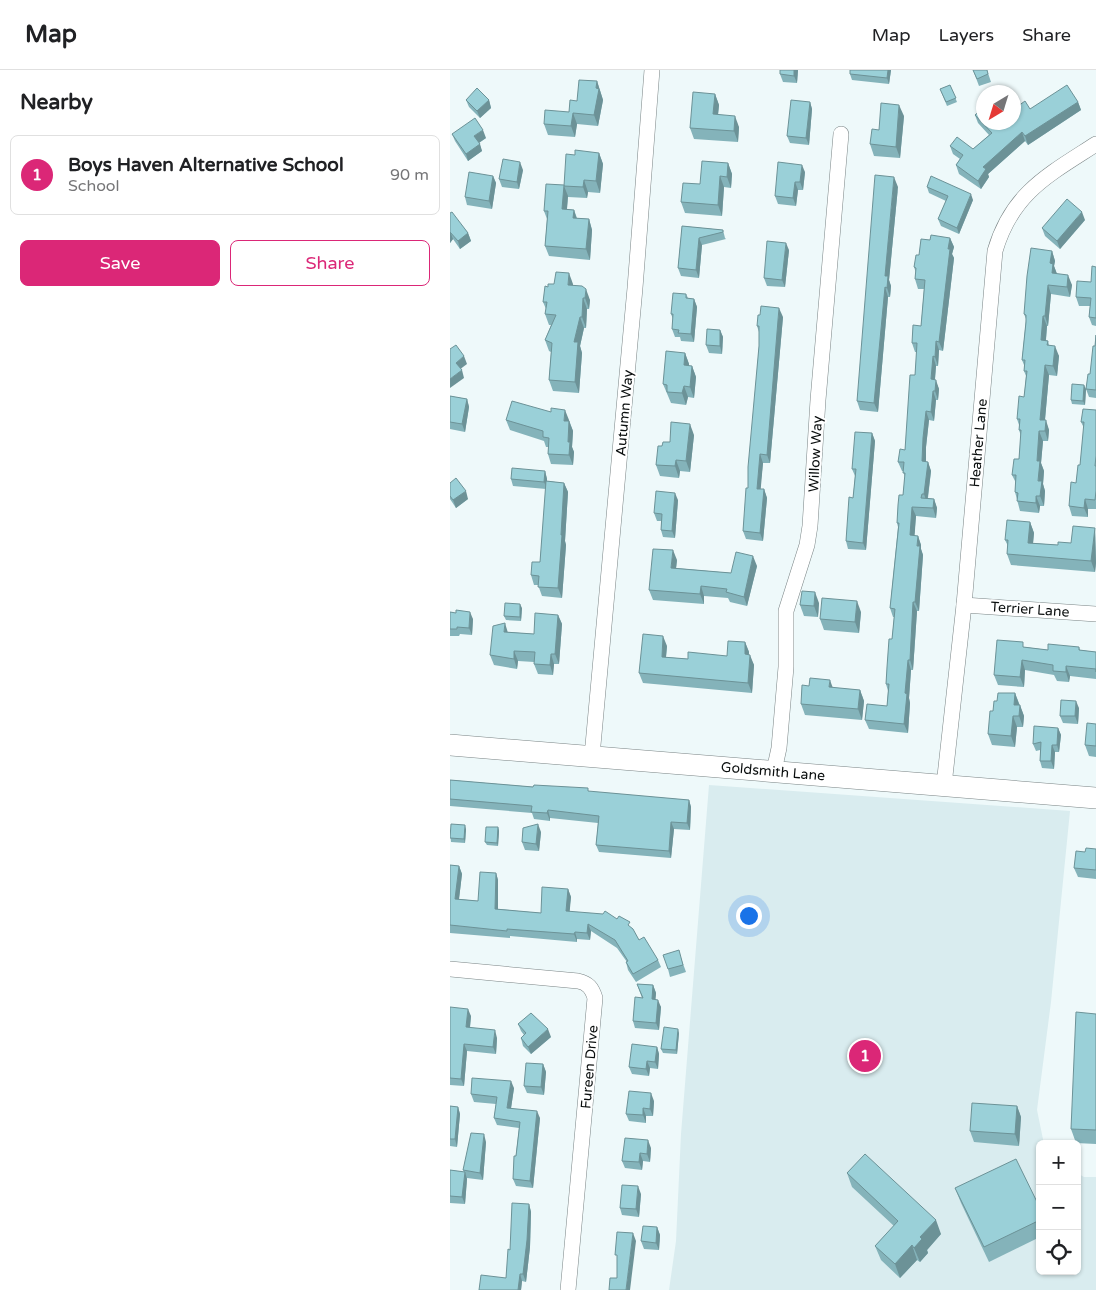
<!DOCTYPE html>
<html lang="en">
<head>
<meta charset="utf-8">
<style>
  :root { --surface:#fff; --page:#f6f6f6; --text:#202124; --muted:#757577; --line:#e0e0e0; --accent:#db2777 }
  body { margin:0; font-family:"Varela Round",sans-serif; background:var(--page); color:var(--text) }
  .controls { position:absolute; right:15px; bottom:15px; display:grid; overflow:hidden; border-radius:8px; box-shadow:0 1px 4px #0004 }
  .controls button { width:45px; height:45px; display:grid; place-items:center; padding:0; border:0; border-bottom:1px solid var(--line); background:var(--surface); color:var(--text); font:25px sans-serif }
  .compass { position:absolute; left:526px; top:15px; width:45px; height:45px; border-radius:50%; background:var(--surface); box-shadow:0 1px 4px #0004; rotate:218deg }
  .you { position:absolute; left:298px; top:845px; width:18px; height:18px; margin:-12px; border:4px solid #fff; border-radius:50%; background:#1a73e8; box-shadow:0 0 0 8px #1a73e833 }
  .badge { display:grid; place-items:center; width:32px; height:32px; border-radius:50%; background:var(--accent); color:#fff; font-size:16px; font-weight:700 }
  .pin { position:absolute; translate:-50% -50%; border:2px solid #fff; box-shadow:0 1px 5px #0006 }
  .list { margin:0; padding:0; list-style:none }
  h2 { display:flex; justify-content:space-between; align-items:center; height:65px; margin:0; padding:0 20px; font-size:21px }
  h2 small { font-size:16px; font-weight:400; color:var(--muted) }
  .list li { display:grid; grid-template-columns:32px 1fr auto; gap:15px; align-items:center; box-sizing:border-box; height:80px; margin:0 10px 10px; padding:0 10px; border:1px solid var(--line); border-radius:8px }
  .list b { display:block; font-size:19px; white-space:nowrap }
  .list p { margin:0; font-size:16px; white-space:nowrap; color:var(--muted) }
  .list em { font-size:16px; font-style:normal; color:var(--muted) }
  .actions { display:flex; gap:10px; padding:15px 20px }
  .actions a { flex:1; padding:11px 0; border:1px solid var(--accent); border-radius:8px; text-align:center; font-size:18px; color:var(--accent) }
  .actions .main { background:var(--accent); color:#fff }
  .icon { flex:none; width:28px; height:28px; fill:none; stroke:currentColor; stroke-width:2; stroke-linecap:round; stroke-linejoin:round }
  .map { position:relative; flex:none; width:646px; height:1220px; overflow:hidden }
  header { display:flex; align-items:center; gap:30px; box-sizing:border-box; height:70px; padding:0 25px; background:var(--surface); border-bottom:1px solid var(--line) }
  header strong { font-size:24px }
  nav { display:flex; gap:28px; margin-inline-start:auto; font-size:18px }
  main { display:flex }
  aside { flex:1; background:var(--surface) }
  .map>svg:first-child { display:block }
  .built { fill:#d9ecef }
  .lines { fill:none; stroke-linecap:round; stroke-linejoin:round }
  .street-casing { stroke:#7a8485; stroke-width:16 }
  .secondary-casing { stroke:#7a8485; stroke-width:22 }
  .street { stroke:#fff; stroke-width:15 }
  .secondary { stroke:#fff; stroke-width:21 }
  .wall { fill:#84b3ba }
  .shaded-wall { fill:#6c9297 }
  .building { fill:#9ad0d8; stroke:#6c9297 }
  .labels { text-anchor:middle; stroke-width:4; stroke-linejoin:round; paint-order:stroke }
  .street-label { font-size:14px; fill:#0a0e0e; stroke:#fff }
</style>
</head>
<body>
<header>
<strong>Map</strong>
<nav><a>Map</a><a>Layers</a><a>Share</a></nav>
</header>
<main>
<aside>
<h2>Nearby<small></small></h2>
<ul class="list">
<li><span class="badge">1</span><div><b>Boys Haven Alternative School</b><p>School</p></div><em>90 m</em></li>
</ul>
<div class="actions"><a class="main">Save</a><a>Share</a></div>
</aside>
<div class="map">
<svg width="646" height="1220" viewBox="0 0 646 1220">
  <rect width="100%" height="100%" fill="#eef9fa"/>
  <polygon class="built" points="259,715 620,741 601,932 587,1040 594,1074 590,1074 590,1201 627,1201 627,1103 634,1107 646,1107 646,1220 219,1220 226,1171 231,1064"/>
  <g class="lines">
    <g class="street-casing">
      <g id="street">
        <polyline points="514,535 646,544"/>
        <polyline points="142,686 185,218 202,0"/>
        <polyline points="324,701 329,678 336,597 336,541 357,475 360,456 368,330 391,64"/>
        <path d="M494,715L514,535L545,181C562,123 598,105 646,74"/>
        <path d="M0,899L128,911C138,913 142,918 145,928L118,1220"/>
      </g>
    </g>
    <g class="secondary-casing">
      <polyline id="secondary" points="0,675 646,728"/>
    </g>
    <use href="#street" class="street"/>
    <use href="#secondary" class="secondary"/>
  </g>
  <g class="wall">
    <polygon points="348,0 347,13 333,12 330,4"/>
    <polygon points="441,0 439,14 402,10 400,4"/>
    <polygon points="523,0 537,0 541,12 529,16"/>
    <polygon points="147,11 153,30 148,56 127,54 125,67 98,65 94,54 119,42 127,31"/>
    <polygon points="500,15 507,32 497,36 490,19"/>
    <polygon points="265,24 269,35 268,44 289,57 288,72 244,69 240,58"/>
    <polygon points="16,30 39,30 41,38 30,48 19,37"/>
    <polygon points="360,32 362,39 359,75 340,73 337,66"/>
    <polygon points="628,32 631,40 578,75 575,71 538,104 539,107 531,119 509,104 506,95 510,89 503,84 500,76 523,79 539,65 528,53 525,45 534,52 580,39"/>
    <polygon points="454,46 450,88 424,86 420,74 429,60"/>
    <polygon points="2,64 36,68 29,73 32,81 18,91 5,71"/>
    <polygon points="149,83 153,94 150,123 138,122 137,128 118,127 118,126 117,139 124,140 127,148 139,149 142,160 140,190 99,186 95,176 97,149 94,141 114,115 125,85"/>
    <polygon points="278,93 282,104 281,118 274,117 272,146 235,143 231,132 250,114"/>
    <polygon points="73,100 69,119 52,117 49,109"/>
    <polygon points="355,102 353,120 348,120 346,136 328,134 325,126"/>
    <polygon points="43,106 46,113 42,139 17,135 15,127"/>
    <polygon points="448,117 439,210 441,216 440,227 438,227 428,342 410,340 407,331"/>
    <polygon points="477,117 523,130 509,164 491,156 488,149 496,131 479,123"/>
    <polygon points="0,143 18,163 21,171 10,179 3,169 0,173"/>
    <polygon points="635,150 610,179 595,166 592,158"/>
    <polygon points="232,156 273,160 275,168 276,169 252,175 249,208 231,206 228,198"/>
    <polygon points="500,168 504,177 502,184 504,188 493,281 489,280 488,296 486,296 485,310 489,319 488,330 486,330 484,351 479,350 476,377 476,392 478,392 481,401 478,428 484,429 487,438 486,448 466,446 464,466 468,466 471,475 471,479 473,485 469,541 467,541 463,600 461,600 459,628 460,633 458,663 419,659 415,650 437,636 438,621 436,614 442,569 444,547 443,547 440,538 448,457 447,453 453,425 455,407 453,401 452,401 448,392 455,380 465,305 467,282 465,282 462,273 471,256 474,219 468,219 465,209 466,203 464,197 469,185 480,170"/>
    <polygon points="339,180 335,217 317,216 314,208"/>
    <polygon points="602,181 605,191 604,196 607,204 622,215 620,227 601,224 598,256 597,256 596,270 598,271 599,275 609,286 607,306 599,305 595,350 599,360 598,371 593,371 591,393 594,401 593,414 595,421 594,436 590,436 589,443 570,441 565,422 566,413 562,405 569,389 571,366 569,360 569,355 567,349 574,327 576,306 574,301 574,295 572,290 576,249 574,244"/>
    <polygon points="646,197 646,256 642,255 639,247 640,236 629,236 626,227 641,212"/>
    <polygon points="123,214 123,215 140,230 139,239 137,239 136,258 134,258 130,276 132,283 129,323 103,321 99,310 101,282 99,281 95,270 101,255 99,255 95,244 96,239 93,232 98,217"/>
    <polygon points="236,224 238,228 244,229 247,237 244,272 231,271 230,267 225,267 222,259 223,249 221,244"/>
    <polygon points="333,247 320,393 313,393 310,419 314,419 317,428 313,471 296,469 293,461 298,418 309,276 309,262 307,256"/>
    <polygon points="270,260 273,267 272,284 259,283 256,275"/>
    <polygon points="646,265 646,328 639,327 636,319 640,304 645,276"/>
    <polygon points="235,283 239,294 239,296 242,296 246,307 244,328 238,327 236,335 221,333 213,314"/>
    <polygon points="636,319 635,335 622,334 621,330"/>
    <polygon points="0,326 17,329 19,337 15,362 0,359"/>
    <polygon points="646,340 646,439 638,439 638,447 622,446 619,436 626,413 630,395 634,358 631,352"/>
    <polygon points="56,350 119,350 123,361 122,377 124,382 123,395 101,394 98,384 98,377 96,377 94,371 60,360"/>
    <polygon points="422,363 425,371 416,480 398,479 396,471 403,428 405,406 402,399"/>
    <polygon points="244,365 240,402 230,401 229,408 210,406 206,395 212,376 220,372"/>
    <polygon points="95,401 97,409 97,411 114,413 118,422 115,471 116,475 112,528 92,526 88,515 84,515 81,505 90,492 96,419 63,416 61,409"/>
    <polygon points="0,413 18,429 6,438 0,429"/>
    <polygon points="228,430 225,468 213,467 211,460 211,451 207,451 204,443"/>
    <polygon points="580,452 584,463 583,473 608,475 621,473 645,458 646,493 645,502 561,495 557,484 558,476 555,470"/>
    <polygon points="227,490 226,498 281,503 307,496 297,536 280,532 278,528 254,526 254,534 203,530 199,520"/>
    <polygon points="369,533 368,547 354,546 350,535"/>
    <polygon points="72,538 71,551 56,550 54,546"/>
    <polygon points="0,542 23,549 22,565 10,564 9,566 0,566"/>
    <polygon points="411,542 409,563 374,560 370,549"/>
    <polygon points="108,545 112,554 109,594 104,594 103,605 88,604 84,594 84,592 68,591 67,599 44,595 40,585 58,562 84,564"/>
    <polygon points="295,572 299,582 299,585 304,595 302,623 193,613 189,603 217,576 216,587 238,589 277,586"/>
    <polygon points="575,577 598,580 629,577 630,580 646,582 646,609 620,606 619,612 607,611 604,605 575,600 574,617 548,615 544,605"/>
    <polygon points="383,618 410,620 414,631 412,650 355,645 351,634"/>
    <polygon points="565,623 574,646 573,657 567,657 565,677 542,675 538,664 543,641 547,631"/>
    <polygon points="629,638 628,654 613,653 610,646"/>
    <polygon points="646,654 646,687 639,686 635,675"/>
    <polygon points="608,658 611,665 609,682 605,682 604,699 592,698 590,691 590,680 586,681 583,674"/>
    <polygon points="0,710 239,730 241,737 240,760 224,759 221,788 149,782 146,775 148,753 100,748 100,751 84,749 82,743 0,736"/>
    <polygon points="48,757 49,761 48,776 37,775 35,772"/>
    <polygon points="16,759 15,773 1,772 0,760"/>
    <polygon points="91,762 89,781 75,780 72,772"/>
    <polygon points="646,779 646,809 628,807 624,798 635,782"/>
    <polygon points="0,795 9,796 12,804 9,829 28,831 46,803 48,810 48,839 91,843 118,819 121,827 119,841 182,858 189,870 208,890 211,897 186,912 178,900 176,892 177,892 167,878 141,861 140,870 127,869 127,872 60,866 60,868 0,863"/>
    <polygon points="231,888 236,902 220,907 218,899"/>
    <polygon points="187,914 203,915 206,923 205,930 211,937 209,960 185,958 183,951 192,928"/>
    <polygon points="0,937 21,946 20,958 47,968 46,984 17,981 14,1016 0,1015"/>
    <polygon points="646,944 646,1074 626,1073 621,1059"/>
    <polygon points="68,954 101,967 81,984 73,976 71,968 74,965 71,961"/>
    <polygon points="229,963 227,984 213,983 211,979"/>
    <polygon points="207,977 209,984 208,999 200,998 199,1006 182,1004 179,997"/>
    <polygon points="93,994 96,1002 94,1025 77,1023 74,1016"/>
    <polygon points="64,1018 61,1038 90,1048 83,1118 66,1116 63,1109 69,1058 47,1055 44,1048 46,1034 24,1032 21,1024"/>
    <polygon points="204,1031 203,1046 196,1046 196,1053 179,1051 176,1044"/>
    <polygon points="0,1036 8,1037 10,1044 7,1077 0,1076"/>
    <polygon points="567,1036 571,1047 569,1076 524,1072 520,1061"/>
    <polygon points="36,1072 33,1110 17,1108 17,1109 15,1134 0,1133 0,1100 14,1102 13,1100"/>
    <polygon points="201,1078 200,1092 193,1091 192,1100 175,1098 172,1091"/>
    <polygon points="397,1103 491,1164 477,1180 478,1183 470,1192 467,1190 450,1208 431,1190 425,1176 444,1156 402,1117"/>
    <polygon points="505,1118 590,1138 590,1167 539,1192 511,1133"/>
    <polygon points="191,1124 189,1147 172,1145 170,1138"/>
    <polygon points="79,1134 81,1142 80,1177 76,1212 72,1211 71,1220 29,1220 56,1208 60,1180"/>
    <polygon points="207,1157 210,1165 209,1180 194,1179 191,1171"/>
  </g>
  <g class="shaded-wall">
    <polygon points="344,0 348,0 347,13 344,6"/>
    <polygon points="438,0 441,0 439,14 437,8"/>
    <polygon points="147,11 153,30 148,56 144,45"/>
    <polygon points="265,24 269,35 267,55 263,44"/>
    <polygon points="39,30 41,38 30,48 27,41"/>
    <polygon points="360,32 362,39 359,75 356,68"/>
    <polygon points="628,32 631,40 578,75 575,66"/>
    <polygon points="449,35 454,46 450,88 446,77"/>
    <polygon points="123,43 127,54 125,67 121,56"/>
    <polygon points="285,46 289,57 288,72 284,61"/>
    <polygon points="33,60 36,68 27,74 24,66"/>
    <polygon points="572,62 575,71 538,104 539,107 531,119 528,111 533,97"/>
    <polygon points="30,74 32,81 18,91 16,84"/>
    <polygon points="149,83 153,94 150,123 146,111"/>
    <polygon points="70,92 73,100 69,119 67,112"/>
    <polygon points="278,93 282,104 281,118 277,107"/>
    <polygon points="352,95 355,102 353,120 350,112"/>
    <polygon points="43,106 46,113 42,139 39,131"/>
    <polygon points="270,106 274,117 272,146 268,135"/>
    <polygon points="444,107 448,117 439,210 441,216 440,227 437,218 435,206"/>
    <polygon points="134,110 138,122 137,128 133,117"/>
    <polygon points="345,112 348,120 346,136 343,128"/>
    <polygon points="114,116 118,126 116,149 112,139"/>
    <polygon points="521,124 523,130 509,164 507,158"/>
    <polygon points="124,140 127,150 123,148"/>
    <polygon points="632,142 635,150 610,179 607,171"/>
    <polygon points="139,149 142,160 140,190 136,179"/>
    <polygon points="0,161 3,169 0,173"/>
    <polygon points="18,163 21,171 10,179 8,171"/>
    <polygon points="249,168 252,175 249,208 246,200"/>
    <polygon points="500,168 504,177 502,184 504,188 493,281 489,272 498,179"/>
    <polygon points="336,173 339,180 335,217 332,210"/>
    <polygon points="602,181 605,191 604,196 607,204 602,203 600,193"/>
    <polygon points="119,203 123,214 122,226 118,215"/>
    <polygon points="618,205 622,215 620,227 617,217"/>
    <polygon points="598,215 601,224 598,256 595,246"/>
    <polygon points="435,217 438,227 428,342 424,333"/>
    <polygon points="136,219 140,230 139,239 135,228"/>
    <polygon points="133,228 137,239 136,258 132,247"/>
    <polygon points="244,229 247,237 244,272 241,264"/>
    <polygon points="329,238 333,247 320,393 317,385"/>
    <polygon points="593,246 597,256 595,280 591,270"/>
    <polygon points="130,247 134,258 130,276 132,283 129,323 125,312 124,272"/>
    <polygon points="270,260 273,267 272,284 270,276"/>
    <polygon points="486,271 489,280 488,296 485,287"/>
    <polygon points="605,276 609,286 607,306 603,296"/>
    <polygon points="235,283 239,294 238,306 234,295"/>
    <polygon points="14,286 17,294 9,300 6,293"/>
    <polygon points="483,286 486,296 484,319 481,309"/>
    <polygon points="595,295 599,305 594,360 590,350"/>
    <polygon points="242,296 246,307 244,328 240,317"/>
    <polygon points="12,300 14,308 0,318 0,309"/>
    <polygon points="486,310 489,319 488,330 485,321"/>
    <polygon points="634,315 636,319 635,335 633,331"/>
    <polygon points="234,316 238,327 236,335 232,323"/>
    <polygon points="483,321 486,330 484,351 481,342"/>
    <polygon points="17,329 19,337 15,362 12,354"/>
    <polygon points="115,340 119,350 118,361 114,351"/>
    <polygon points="476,341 479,350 476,377 476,400 472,391 473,368"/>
    <polygon points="596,350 599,360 598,371 595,361"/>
    <polygon points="119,351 123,361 122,377 124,382 123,395 119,385 118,372"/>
    <polygon points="240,354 244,365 240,402 236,391"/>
    <polygon points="589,361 593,371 591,393 594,401 593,414 595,421 594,436 590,426 587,391"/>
    <polygon points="422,363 425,371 416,480 413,473"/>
    <polygon points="310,384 313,393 310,427 307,419"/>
    <polygon points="226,390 230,401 229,408 225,396"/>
    <polygon points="478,392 481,401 477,433 474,424"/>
    <polygon points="95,401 97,409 97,419 94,412"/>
    <polygon points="114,413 118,422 115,471 116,475 112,528 108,518 111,465"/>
    <polygon points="314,419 317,428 313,471 310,463"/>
    <polygon points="16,421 18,429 6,438 3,430"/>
    <polygon points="225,423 228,430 225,468 222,461"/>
    <polygon points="586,426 590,436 589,443 586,433"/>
    <polygon points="484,429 487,438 486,448 483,438"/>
    <polygon points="635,429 638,439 638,447 634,438"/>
    <polygon points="462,437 466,446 464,474 460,465"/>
    <polygon points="580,452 584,463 582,484 578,473"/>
    <polygon points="645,458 646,493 645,502 641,491"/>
    <polygon points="468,466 471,475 471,479 473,485 469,541 465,532"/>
    <polygon points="223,480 227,490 225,507 221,498"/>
    <polygon points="303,486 307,496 297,536 294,527"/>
    <polygon points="251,516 254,526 254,534 250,524"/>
    <polygon points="365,522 369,533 368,547 364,536"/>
    <polygon points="407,531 411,542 409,563 405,552"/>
    <polygon points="463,532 467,541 463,600 460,590"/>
    <polygon points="70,534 72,538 71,551 70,547"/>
    <polygon points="20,542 23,549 22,565 19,558"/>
    <polygon points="108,545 112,554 109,594 105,584"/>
    <polygon points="55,553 58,563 54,562"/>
    <polygon points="213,566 217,576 215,597 212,587"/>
    <polygon points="295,572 299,582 298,594 295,584"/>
    <polygon points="64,581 68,591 67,599 64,589"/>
    <polygon points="101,584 104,594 103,605 100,595"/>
    <polygon points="300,585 304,595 302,623 298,613"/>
    <polygon points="458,590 461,600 459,628 460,633 458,663 454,654 455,623"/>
    <polygon points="572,590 575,600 574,617 570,607"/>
    <polygon points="616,596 620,606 619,612 616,602"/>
    <polygon points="380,610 384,621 379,617"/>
    <polygon points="410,620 414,631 412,650 408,639"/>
    <polygon points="565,623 569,634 568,646 564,635"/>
    <polygon points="626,631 629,638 628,654 625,646"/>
    <polygon points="570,635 574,646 573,657 569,646"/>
    <polygon points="563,646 567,657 565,677 561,666"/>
    <polygon points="608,658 611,665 609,682 607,675"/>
    <polygon points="602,675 605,682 604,699 601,691"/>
    <polygon points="239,730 241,737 240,760 237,753"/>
    <polygon points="98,740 100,748 100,751 97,743"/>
    <polygon points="221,752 224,759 221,788 219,781"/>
    <polygon points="88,754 91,762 89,781 86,774"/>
    <polygon points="15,755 16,759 15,773 14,769"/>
    <polygon points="48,757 49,761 48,776 47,773"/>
    <polygon points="9,796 12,804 8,837 5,829"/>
    <polygon points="46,803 48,810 48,846 45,839"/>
    <polygon points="118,819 121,827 119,849 116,841"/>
    <polygon points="138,854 141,861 140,870 137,863"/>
    <polygon points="125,862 127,869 127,872 124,864"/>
    <polygon points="203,915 206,923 205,937 202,929"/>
    <polygon points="208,930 211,937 209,960 206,953"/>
    <polygon points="18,939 21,946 19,965 16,957"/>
    <polygon points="98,959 101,967 81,984 78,977"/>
    <polygon points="228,959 229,963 227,984 226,980"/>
    <polygon points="45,960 47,968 46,984 43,977"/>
    <polygon points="14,974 17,981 14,1016 11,1009"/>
    <polygon points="207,977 209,984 208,999 205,992"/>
    <polygon points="197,991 200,998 199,1006 196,999"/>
    <polygon points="93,994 96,1002 94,1025 91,1017"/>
    <polygon points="61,1011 64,1018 60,1045 57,1038"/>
    <polygon points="201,1023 204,1031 203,1046 200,1039"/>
    <polygon points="567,1036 571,1047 569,1076 565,1064"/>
    <polygon points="8,1037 10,1044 7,1077 5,1069"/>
    <polygon points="193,1038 196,1046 196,1053 193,1045"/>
    <polygon points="87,1041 90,1048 83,1118 80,1111"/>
    <polygon points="34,1064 36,1072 33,1110 30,1103"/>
    <polygon points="198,1070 201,1078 200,1092 197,1084"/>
    <polygon points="190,1083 193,1091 192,1100 189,1092"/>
    <polygon points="15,1102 17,1109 15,1134 12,1127"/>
    <polygon points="188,1116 191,1124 189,1147 186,1139"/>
    <polygon points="79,1134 81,1142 80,1177 76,1212 73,1204"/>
    <polygon points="486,1150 491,1164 477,1180 478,1183 470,1192 464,1178 470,1167"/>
    <polygon points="207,1157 210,1165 209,1180 206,1173"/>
    <polygon points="183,1163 186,1171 180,1220 176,1220"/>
    <polygon points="462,1175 467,1190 450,1208 445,1194"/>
    <polygon points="70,1204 72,1211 71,1220 68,1220"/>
  </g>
  <g class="building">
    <polygon points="330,0 344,0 344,6 330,4"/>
    <polygon points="400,0 438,0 437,8 400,4"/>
    <polygon points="523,0 537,0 538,4 527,9"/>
    <polygon points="129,10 147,11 146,18 149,19 144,45 123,43 121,56 94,54 95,40 119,42 120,30 127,31"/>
    <polygon points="500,15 506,28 496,32 490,19"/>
    <polygon points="617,15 628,32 575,66 572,62 533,97 536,99 528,111 506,95 513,85 500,76 507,67 523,79 542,63 525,45 534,37 534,52 564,52 564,39 575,31 580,39"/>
    <polygon points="27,18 39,30 27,41 16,30"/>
    <polygon points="243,22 265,24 263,44 285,46 284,61 240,58"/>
    <polygon points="341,30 360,32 356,68 337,66"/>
    <polygon points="431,33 449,35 446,77 420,74 422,59 429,60"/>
    <polygon points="25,48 33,60 24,66 30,74 16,84 2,64"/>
    <polygon points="125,80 149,83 146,111 134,110 133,117 114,116 116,84 125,85"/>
    <polygon points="53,89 70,92 67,112 49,109"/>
    <polygon points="252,91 278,93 277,107 270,106 268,135 231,132 233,113 250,114"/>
    <polygon points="328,92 352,95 350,112 345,112 343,128 325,126"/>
    <polygon points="19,102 43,106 39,131 15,127"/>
    <polygon points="425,105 444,107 435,206 438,206 437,218 435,217 424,333 407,331"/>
    <polygon points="481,106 521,124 507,158 488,149 498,126 477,117"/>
    <polygon points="96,114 114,115 112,139 124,140 123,148 139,149 136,179 95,176 98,141 94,141"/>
    <polygon points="617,129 632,142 607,171 592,158"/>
    <polygon points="2,142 18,163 8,171 0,162 0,143"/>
    <polygon points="232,156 273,160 273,162 249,168 246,200 228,198"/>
    <polygon points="481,165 500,168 498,179 500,179 489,272 486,271 485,287 483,286 481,309 486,310 485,321 483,321 481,342 476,341 473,368 472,391 478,392 474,424 472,424 471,428 484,429 483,438 462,437 460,465 468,466 467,476 470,476 465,532 463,532 460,590 458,590 455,623 457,624 454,654 415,650 417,634 437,636 439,614 436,614 437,597 439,569 442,569 445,539 440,538 449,453 447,453 448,435 449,425 453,425 455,403 453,403 454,392 448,392 450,379 455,380 460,305 465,305 467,273 462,273 463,255 471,256 475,210 465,209 466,198 464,197 466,185 469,185 471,169 480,170"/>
    <polygon points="317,171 336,173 332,210 314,208"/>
    <polygon points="581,178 602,181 600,193 603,194 602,203 618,205 617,217 598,215 595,246 593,246 591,270 598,271 597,275 605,276 603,296 595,295 590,350 596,350 595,361 589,361 587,391 590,391 588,411 592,411 590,426 586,426 586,433 567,431 568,423 565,422 566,405 562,405 564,389 569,389 571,360 569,360 570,349 567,349 569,326 574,327 577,301 574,301 575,290 572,290 576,252 576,245 574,244 577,206"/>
    <polygon points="642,196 646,197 646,248 639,247 641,228 626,227 627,211 641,212"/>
    <polygon points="106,202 119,203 118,215 132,216 136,219 135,228 133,228 132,247 130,247 124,272 128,272 125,312 99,310 102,273 95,270 106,245 95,244 97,232 93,232 95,216 98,217 98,214 104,214"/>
    <polygon points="223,223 236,224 236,228 244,229 241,264 228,263 229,260 222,259 223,244 221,244"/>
    <polygon points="311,236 329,238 317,385 310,384 307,419 314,419 310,463 293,461 296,418 298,418 298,397 309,276 309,256 307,256 308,245 310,245"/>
    <polygon points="257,259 270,260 270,276 256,275"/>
    <polygon points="646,265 646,320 636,319 638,304 640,304 643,276 645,276"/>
    <polygon points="6,275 14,286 6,293 12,300 0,309 0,279"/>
    <polygon points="216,281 235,283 234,295 242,296 240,317 234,316 232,323 217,322 217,315 213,314"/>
    <polygon points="622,314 634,315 633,331 621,330"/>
    <polygon points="0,326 17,329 12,354 0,352"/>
    <polygon points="62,331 101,342 101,338 115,340 114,351 119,351 118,372 120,372 119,385 98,384 99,368 93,367 93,361 56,350"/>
    <polygon points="633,339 646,340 646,386 645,396 646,396 646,421 645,430 635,429 634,438 619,436 621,412 626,413 628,395 630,395 634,352 631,352"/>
    <polygon points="221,352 240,354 236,391 226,390 225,396 206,395 208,376 212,376 213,372 220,372"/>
    <polygon points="405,362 422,363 413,473 396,471 399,427 403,428 406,399 402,399"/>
    <polygon points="62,398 95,401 94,412 61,409"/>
    <polygon points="6,408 16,421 3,430 0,426 0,413"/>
    <polygon points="96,411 114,413 111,465 112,465 108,518 88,517 89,506 81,505 82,492 90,492"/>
    <polygon points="206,421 225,423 222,461 211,460 212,444 204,443"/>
    <polygon points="557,450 580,452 578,473 608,475 608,472 621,473 623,456 645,458 641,491 557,484 558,470 555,470"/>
    <polygon points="203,479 223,480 221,498 281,503 286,482 303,486 294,527 276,522 277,519 251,516 250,524 199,520"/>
    <polygon points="352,521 365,522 364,536 350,535"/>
    <polygon points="372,528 407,531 405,552 370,549"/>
    <polygon points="55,533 70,534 70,547 54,546"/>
    <polygon points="6,540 20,542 19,558 7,557 7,559 0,559 0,542 6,543"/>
    <polygon points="85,543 108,545 105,584 101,584 100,595 84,594 85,582 64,581 64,589 40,585 43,556 55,553 54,562 84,564"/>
    <polygon points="193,564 213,566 212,587 238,589 238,582 277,586 278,571 295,572 295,584 300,585 298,613 189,603"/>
    <polygon points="547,570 573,572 573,577 598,580 598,574 629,577 629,580 646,582 646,602 646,599 616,596 616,602 603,601 603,595 572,590 570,607 544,605"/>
    <polygon points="360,608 380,610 379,617 410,620 408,639 351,634 352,615 359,616"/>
    <polygon points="548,623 565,623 564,635 570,635 569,646 563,646 561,666 538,664 540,641 543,641 544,631 547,631"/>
    <polygon points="611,630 626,631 625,646 610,646"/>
    <polygon points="637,653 646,654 646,676 635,675"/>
    <polygon points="584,656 608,658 607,675 602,675 601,691 590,691 591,672 583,674"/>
    <polygon points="0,710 83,717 84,715 138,718 138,721 239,730 237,753 221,752 219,781 146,775 149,746 98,740 97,743 81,742 82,736 0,729"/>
    <polygon points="1,754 15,755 14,769 0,768"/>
    <polygon points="88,754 86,774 72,772 73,758"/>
    <polygon points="36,757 48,757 47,773 35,772"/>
    <polygon points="636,778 646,779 646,800 624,798 626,781 635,782"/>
    <polygon points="0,795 9,796 5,829 28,831 30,802 46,803 45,839 91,843 92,817 118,819 116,841 153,844 155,841 167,849 169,846 180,852 178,855 183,859 189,870 194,867 208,890 183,904 176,892 178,891 165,870 138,854 137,863 125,862 124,864 57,859 57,861 0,855"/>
    <polygon points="229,880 233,895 218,899 213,885"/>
    <polygon points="187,914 203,915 202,929 208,930 206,953 183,951 185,927 193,928"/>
    <polygon points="0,937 18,939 16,957 45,960 43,977 14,974 11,1009 0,1008"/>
    <polygon points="626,942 646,944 646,1060 621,1059"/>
    <polygon points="81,943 98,959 78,977 71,968 76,963 68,954"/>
    <polygon points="214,957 228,959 226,980 211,979"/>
    <polygon points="182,974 207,977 205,992 197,991 196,999 179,997"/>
    <polygon points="76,993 93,994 91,1017 74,1016"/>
    <polygon points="22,1008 61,1011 57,1038 87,1041 80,1111 63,1109 64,1086 66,1086 70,1052 44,1048 47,1027 21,1024"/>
    <polygon points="179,1021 201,1023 200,1039 193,1038 193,1045 176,1044"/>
    <polygon points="522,1033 567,1036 565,1064 520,1061"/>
    <polygon points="0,1036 8,1037 5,1069 0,1069"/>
    <polygon points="21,1063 34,1064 30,1103 13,1100"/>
    <polygon points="175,1068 198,1070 197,1084 190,1083 189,1092 172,1091"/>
    <polygon points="415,1084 486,1150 470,1167 472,1169 464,1178 462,1175 445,1194 425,1176 448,1151 397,1103"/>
    <polygon points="566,1089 590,1138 590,1150 534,1177 505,1118"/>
    <polygon points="0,1100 15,1102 12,1127 0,1126"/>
    <polygon points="172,1115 188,1116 186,1139 170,1138"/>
    <polygon points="62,1133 79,1134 77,1170 73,1204 70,1204 68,1220 29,1220 31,1205 56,1208 58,1179 60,1180"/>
    <polygon points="193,1156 207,1157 206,1173 191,1171"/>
    <polygon points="167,1162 183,1163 176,1220 159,1220 160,1208 167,1208 167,1185 165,1185"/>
  </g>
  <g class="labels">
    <g class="street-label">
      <text transform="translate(174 343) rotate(-85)" y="5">Autumn Way</text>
      <text transform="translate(528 373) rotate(-85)" y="5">Heather Lane</text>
      <text transform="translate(365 384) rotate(-87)" y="5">Willow Way</text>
      <text transform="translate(580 539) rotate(4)" y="5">Terrier Lane</text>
      <text transform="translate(323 701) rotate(5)" y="5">Goldsmith Lane</text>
      <text transform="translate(139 997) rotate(-85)" y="5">Fureen Drive</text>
    </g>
  </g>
</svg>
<div class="controls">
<button>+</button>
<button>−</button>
<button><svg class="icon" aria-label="locate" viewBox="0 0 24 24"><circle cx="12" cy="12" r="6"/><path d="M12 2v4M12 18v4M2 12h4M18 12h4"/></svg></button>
</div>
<svg class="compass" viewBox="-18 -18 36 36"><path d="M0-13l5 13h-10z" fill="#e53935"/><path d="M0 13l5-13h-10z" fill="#757577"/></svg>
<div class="you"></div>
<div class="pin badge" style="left:415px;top:986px">1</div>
</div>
</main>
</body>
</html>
